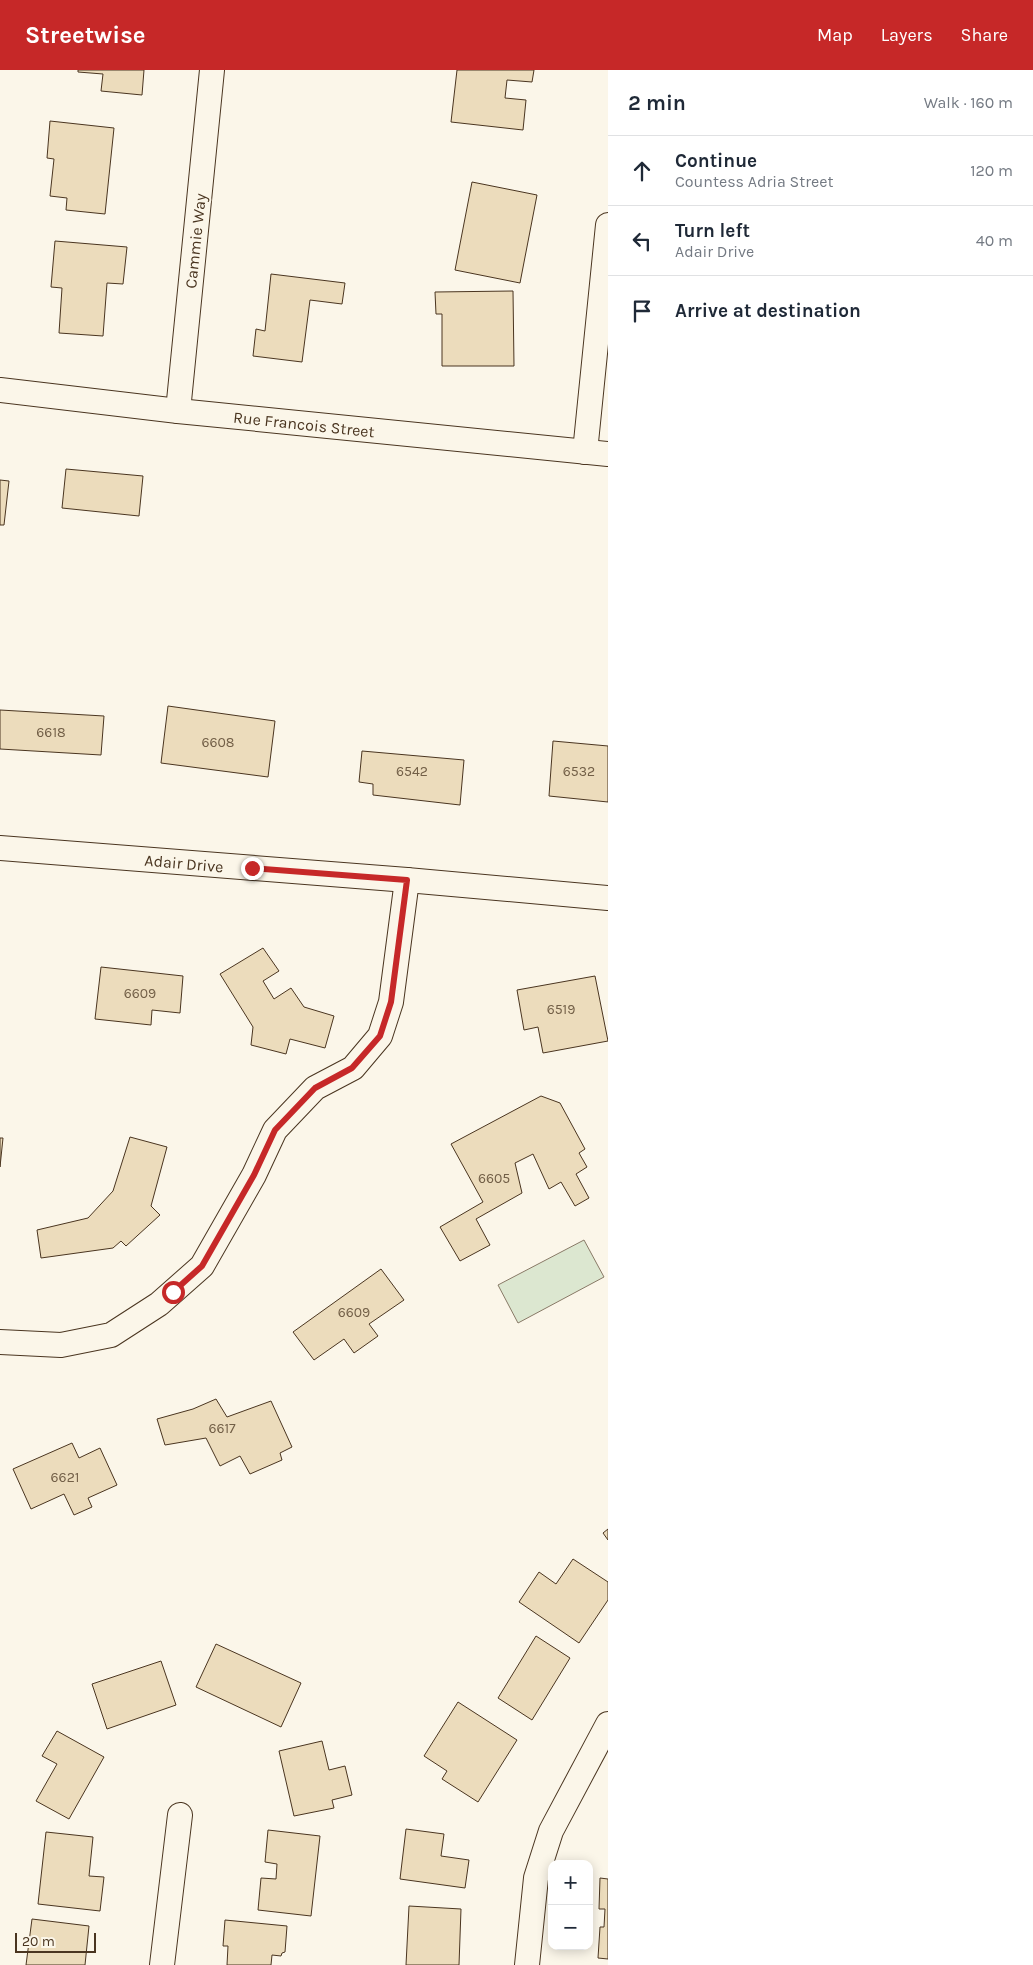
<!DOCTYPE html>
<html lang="en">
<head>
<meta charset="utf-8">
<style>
  :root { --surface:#fff; --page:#f6f6f7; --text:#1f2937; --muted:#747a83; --line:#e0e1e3; --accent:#c62828 }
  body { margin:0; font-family:Karla,sans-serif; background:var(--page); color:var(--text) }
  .controls { position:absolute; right:15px; bottom:15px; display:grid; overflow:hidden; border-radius:10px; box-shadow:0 2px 12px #0003 }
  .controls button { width:45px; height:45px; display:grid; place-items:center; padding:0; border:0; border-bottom:1px solid var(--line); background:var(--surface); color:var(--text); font:25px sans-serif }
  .scale { position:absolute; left:15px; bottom:12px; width:81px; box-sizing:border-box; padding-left:5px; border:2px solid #4a3520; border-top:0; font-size:14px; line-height:18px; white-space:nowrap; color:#4a3520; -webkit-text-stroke:4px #fbf6e9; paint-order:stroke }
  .stop { position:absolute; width:15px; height:15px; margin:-11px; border:4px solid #c62828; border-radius:50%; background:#fff }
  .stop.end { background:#c62828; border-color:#fff; box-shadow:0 1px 5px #0008 }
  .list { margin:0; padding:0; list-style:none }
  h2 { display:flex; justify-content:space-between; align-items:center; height:65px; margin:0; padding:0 20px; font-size:21px }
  h2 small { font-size:16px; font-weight:400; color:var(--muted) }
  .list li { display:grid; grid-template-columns:32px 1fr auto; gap:15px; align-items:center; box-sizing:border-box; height:70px; padding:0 20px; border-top:1px solid var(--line) }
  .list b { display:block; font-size:19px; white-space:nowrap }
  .list p { margin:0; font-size:16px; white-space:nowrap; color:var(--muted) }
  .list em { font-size:16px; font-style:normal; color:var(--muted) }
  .icon { flex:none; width:28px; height:28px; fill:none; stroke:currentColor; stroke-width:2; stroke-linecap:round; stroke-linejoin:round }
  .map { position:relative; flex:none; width:608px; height:1895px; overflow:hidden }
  header { display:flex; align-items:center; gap:30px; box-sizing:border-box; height:70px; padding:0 25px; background:var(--accent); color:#fff }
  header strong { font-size:24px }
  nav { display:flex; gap:28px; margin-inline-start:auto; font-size:18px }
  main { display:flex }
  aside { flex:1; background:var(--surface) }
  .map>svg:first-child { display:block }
  .green { fill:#dce7d0; stroke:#887966 }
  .building { fill:#ecdcbc; stroke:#4a3520 }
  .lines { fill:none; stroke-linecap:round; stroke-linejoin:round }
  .street-casing { stroke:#4a3520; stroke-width:26 }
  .street { stroke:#fbf6e9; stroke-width:24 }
  .route { stroke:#c62828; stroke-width:6 }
  .labels { text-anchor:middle; stroke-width:4; stroke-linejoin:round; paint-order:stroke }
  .number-label { font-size:14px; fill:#725f47 }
  .street-label { font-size:16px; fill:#4a3520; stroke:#fbf6e9 }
</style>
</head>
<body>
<header>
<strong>Streetwise</strong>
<nav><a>Map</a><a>Layers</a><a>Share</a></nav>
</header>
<main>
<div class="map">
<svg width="608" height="1895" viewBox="0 0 608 1895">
  <rect width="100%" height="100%" fill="#fbf6e9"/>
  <polygon class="green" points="584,1170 604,1207 518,1253 498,1215"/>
  <g class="building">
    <polygon points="78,0 144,0 142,25 101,21 103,4 78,2"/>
    <polygon points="457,0 534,0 532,12 507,10 505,28 526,30 523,60 451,52"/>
    <polygon points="50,51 114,58 105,144 66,140 67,128 50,126 54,89 47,88"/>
    <polygon points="472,112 537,125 520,213 455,200"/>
    <polygon points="55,171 127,177 123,214 107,213 103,266 59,263 62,218 51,217"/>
    <polygon points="271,204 345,213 342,234 310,230 302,292 253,286 256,259 265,261"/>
    <polygon points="513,221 514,296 442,296 442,244 436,244 435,222"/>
    <polygon points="66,399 143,406 139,446 62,438"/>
    <polygon points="0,410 9,411 4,455 0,455"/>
    <polygon points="168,636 275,651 268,707 161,693"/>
    <polygon points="0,640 104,646 101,685 0,679"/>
    <polygon points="553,671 608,676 608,732 549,726"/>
    <polygon points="362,681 464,690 460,735 373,725 373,714 359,712"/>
    <polygon points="263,878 279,901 263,911 274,929 291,918 304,937 334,946 325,978 290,969 286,984 251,975 253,957 220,904"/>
    <polygon points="101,897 183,906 180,943 152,940 151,955 95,949"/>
    <polygon points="595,906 608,971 543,983 538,957 524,960 517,920"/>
    <polygon points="541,1026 560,1033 585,1079 579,1083 587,1097 576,1104 589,1128 575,1136 561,1112 549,1119 533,1084 515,1093 522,1123 476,1149 490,1175 460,1191 440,1157 483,1132 451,1074"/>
    <polygon points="130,1067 167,1077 151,1136 160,1145 126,1176 121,1171 113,1178 41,1188 37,1160 88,1148 113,1121"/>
    <polygon points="0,1068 3,1068 0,1097"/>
    <polygon points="381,1199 404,1230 369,1254 378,1266 354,1283 344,1269 314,1290 293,1262"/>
    <polygon points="216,1329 227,1347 271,1331 292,1377 280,1383 282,1390 250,1404 240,1386 220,1396 206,1368 165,1375 157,1349 193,1339"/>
    <polygon points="72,1373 79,1388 100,1378 117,1415 88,1428 92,1437 74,1445 64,1424 31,1439 13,1399"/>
    <polygon points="608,1459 608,1470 603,1463"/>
    <polygon points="573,1489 608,1512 608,1530 579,1573 519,1532 539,1502 556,1514"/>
    <polygon points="536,1566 570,1588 532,1650 498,1628"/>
    <polygon points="216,1574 301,1613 281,1657 196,1617"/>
    <polygon points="161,1591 176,1635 107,1659 92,1614"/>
    <polygon points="458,1632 517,1670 478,1732 442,1709 447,1701 424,1686"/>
    <polygon points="57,1661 104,1687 69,1749 36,1731 57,1694 42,1686"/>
    <polygon points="322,1671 329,1700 345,1696 352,1725 332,1730 334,1738 294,1746 279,1681"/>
    <polygon points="406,1759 444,1764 441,1786 469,1790 465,1818 400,1809"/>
    <polygon points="268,1760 320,1766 311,1846 258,1840 261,1808 276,1809 277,1794 265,1792"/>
    <polygon points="46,1762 93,1767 89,1806 104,1807 100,1841 38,1834"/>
    <polygon points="600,1808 608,1809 608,1889 598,1888 600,1857 604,1857 605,1839 599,1839"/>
    <polygon points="409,1836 461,1839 459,1895 406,1895"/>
    <polygon points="32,1849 89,1856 85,1895 26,1895"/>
    <polygon points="225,1850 287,1856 285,1882 282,1883 281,1886 272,1885 271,1895 227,1895 228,1876 223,1876"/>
  </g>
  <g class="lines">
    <g class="street-casing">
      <g id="street">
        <polyline points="0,320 178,341 608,384"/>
        <polyline points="178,341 212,0"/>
        <polyline points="585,382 608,155"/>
        <polyline points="0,778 407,810 608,828"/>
        <polyline points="0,1272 61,1275 111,1265 159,1234 202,1196 254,1105 275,1060 315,1018 353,998 380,966 391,932 407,810"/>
        <polyline points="162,1895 180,1745"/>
        <polyline points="527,1895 536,1808 551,1761 608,1654"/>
      </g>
    </g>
    <use href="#street" class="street"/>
  </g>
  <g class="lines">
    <polyline class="route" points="173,1222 202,1196 254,1105 275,1060 315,1018 352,998 380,966 391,932 407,810 252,798"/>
  </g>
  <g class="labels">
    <g class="number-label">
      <text x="51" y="667">6618</text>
      <text x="218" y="677">6608</text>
      <text x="412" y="706">6542</text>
      <text x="579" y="706">6532</text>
      <text x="140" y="928">6609</text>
      <text x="561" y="944">6519</text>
      <text x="494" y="1113">6605</text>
      <text x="354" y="1247">6609</text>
      <text x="222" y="1363">6617</text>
      <text x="65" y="1412">6621</text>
    </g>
    <g class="street-label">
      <text transform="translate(195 171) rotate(-84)" y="6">Cammie Way</text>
      <text transform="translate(304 354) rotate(6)" y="6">Rue Francois Street</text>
      <text transform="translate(184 793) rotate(5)" y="6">Adair Drive</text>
    </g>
  </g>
</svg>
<div class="controls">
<button>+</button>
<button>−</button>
</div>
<div class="scale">20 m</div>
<div class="stop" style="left:173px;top:1222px"></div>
<div class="stop end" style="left:252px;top:798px"></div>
</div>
<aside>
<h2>2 min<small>Walk · 160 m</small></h2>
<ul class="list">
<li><svg class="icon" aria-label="ahead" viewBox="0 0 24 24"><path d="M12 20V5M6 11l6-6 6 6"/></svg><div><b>Continue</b><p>Countess Adria Street</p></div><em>120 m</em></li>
<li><svg class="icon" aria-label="left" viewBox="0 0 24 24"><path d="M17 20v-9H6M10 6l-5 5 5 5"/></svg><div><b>Turn left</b><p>Adair Drive</p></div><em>40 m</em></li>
<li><svg class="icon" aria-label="arrive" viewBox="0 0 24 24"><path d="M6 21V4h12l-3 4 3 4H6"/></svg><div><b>Arrive at destination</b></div></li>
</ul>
</aside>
</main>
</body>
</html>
